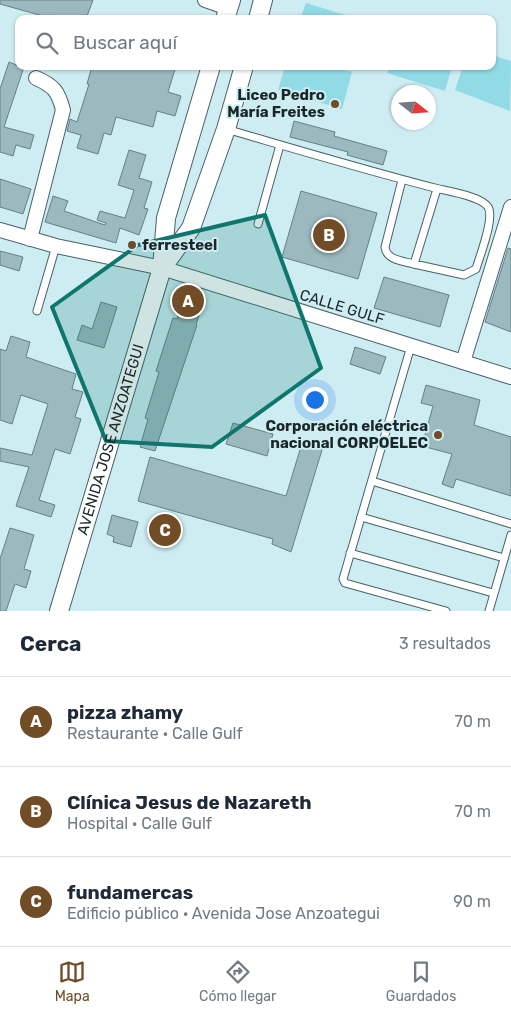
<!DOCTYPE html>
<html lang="es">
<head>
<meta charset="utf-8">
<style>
  :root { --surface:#fff; --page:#f6f6f7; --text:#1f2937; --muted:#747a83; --line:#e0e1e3; --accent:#704d27 }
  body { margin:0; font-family:Rubik,sans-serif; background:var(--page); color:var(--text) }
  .compass { position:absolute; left:391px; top:85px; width:45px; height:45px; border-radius:50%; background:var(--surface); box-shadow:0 1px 4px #0004; rotate:107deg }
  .you { position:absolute; left:314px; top:399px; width:18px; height:18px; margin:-12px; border:4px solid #fff; border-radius:50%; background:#1a73e8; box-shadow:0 0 0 8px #1a73e833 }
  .badge { display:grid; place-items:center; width:32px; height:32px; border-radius:50%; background:var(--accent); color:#fff; font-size:16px; font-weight:700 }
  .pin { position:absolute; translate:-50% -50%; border:2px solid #fff; box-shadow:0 1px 5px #0006 }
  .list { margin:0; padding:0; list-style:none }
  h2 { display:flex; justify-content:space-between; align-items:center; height:65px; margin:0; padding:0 20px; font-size:21px }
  h2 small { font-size:16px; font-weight:400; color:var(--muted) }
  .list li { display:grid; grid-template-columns:32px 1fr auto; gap:15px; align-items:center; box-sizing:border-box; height:90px; padding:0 20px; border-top:1px solid var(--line) }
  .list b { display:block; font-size:19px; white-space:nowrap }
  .list p { margin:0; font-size:16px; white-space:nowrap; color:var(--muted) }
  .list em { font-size:16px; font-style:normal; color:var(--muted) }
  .icon { flex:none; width:28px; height:28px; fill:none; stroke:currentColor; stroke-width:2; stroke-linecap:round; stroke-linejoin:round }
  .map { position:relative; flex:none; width:511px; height:611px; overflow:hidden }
  .search { position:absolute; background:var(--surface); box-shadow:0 1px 4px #0004; left:15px; right:15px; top:15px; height:55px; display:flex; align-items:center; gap:12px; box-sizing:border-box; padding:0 18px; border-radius:10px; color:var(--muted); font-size:19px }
  .sheet { height:335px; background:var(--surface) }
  nav { display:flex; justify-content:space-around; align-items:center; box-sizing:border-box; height:70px; border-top:1px solid var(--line); background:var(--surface); font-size:14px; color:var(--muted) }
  nav a { display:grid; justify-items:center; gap:2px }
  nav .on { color:var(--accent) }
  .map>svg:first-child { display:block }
  .green { fill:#91dbe6 }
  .building { fill:#9bb9be; stroke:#648185 }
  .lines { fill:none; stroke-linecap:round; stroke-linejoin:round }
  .service-casing { stroke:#466266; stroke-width:9 }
  .minor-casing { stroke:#466266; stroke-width:16 }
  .tertiary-casing { stroke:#466266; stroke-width:20 }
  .service { stroke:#fff; stroke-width:7 }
  .minor { stroke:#fff; stroke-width:14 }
  .tertiary { stroke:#fff; stroke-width:18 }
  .marked { fill:#0f766e; fill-opacity:0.2; stroke:#0f766e; stroke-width:4; stroke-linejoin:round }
  .poi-dot { fill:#704d27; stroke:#ceedf2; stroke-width:2 }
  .labels { text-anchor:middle; stroke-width:4; stroke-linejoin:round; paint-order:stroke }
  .poi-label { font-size:15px; font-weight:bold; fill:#1a2628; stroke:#ceedf2; text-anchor:end }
  .street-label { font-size:15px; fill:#1a2628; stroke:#ceedf2 }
</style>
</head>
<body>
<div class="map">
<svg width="511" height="611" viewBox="0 0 511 611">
  <rect width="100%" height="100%" fill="#ceedf2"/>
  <g class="green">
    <polygon points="306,3 359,19 300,19"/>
    <polygon points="492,55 511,61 510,111 455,90 463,66 492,66"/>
    <polygon points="285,66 330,66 352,72 342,109 278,90"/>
    <polygon points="389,66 452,66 445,91 387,73"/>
  </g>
  <g class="building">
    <polygon points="0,0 93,0 86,19 63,19 51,15 50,18 0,4"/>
    <polygon points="9,62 19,66 24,67 4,127 34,135 30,149 16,145 13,156 0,152 0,89"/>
    <polygon points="92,66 176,66 168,92 181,96 175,116 157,111 153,127 116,117 111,135 104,133 98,154 77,148 81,135 67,131 70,119 77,122 89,84 87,84"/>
    <polygon points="294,121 335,132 334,136 387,151 383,165 347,155 348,152 290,137"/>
    <polygon points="129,150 146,155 139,178 152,182 144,208 148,209 139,235 120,228 116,243 45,222 53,196 68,201 64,211 105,225 106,223 97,220 100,211 125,218 134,190 118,185"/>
    <polygon points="0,179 31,189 23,214 0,207"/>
    <polygon points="301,191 377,213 358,279 282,257"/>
    <polygon points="508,248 511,249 511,332 485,322"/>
    <polygon points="0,251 23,257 19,271 0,265"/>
    <polygon points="384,277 449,295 440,327 374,308"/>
    <polygon points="185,292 204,298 196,325 197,325 155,451 140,447 148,419 145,418 159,372 156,371 173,318 177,319"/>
    <polygon points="101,302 117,307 104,348 77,340 82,325 92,329"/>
    <polygon points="11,336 30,342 26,357 76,374 72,389 83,392 75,417 81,419 70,454 55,449 39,500 55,505 51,517 16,506 29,467 0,461 0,448 32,455 48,404 21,395 12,424 0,420 0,349 6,351"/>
    <polygon points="355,347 386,357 380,374 350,364"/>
    <polygon points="426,385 480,400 474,425 511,437 511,496 456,479 453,488 442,484 452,454 422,446 433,406 421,403"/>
    <polygon points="233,423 273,434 267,456 226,444"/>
    <polygon points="302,443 322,450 291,552 272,544 273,539 138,501 150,457 286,496"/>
    <polygon points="112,515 138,522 131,547 113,542 114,537 107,534"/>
    <polygon points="10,528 34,535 24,569 31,571 26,588 15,584 6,611 0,611 0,559"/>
  </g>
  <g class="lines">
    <g class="service-casing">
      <g id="service">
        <path d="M226,129C295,149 365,170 435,188C447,191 481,196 488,207C495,218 480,255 476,269L464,275L414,264L437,189"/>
        <path d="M402,180L385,247C386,260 403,261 414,264"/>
        <polyline points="258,224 280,145"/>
        <polyline points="37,311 56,246"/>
        <polyline points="411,346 343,579 345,583 446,611"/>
        <polyline points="372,481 511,524"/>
        <polyline points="361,517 504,558"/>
        <polyline points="350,553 493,593"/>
        <polyline points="489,611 511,535"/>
      </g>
    </g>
    <g class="minor-casing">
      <g id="minor">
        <polyline points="205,0 228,8"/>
        <polyline points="0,230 56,246 162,268 511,377"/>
        <path d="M30,239L63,110C58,91 54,86 36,78"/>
        <polyline points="463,362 511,207"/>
      </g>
    </g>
    <g class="tertiary-casing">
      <g id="tertiary">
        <polyline points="225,19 231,0"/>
        <polyline points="258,19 263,0"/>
        <polyline points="162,268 191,228 226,129 244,66"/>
        <path id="s1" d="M59,611L162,268L166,218L211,66"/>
      </g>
    </g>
    <use href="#service" class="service"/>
    <use href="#minor" class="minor"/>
    <use href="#tertiary" class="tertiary"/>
  </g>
  <path class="marked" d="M265,215L321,368L212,447L106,441L52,307L138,245Z"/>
  <g class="poi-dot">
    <circle cx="335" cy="104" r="5"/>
    <circle cx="132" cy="245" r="5"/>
    <circle cx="438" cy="435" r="5"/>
  </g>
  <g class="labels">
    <g class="poi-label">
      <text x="325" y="100">Liceo Pedro<tspan x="325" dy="17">María Freites</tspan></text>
      <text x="142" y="250" text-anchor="start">ferresteel</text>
      <text x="428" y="431">Corporación eléctrica<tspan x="428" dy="17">nacional CORPOELEC</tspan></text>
    </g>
    <g class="street-label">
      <text transform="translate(342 307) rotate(17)" y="5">CALLE GULF</text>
      <text dy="5" stroke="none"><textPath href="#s1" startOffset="179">AVENIDA JOSE ANZOATEGUI</textPath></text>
    </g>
  </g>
</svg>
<svg class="compass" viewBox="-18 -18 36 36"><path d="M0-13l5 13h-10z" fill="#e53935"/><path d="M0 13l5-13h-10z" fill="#747a83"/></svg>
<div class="you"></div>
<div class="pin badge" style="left:188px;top:301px">A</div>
<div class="pin badge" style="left:329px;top:235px">B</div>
<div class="pin badge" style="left:165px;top:530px">C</div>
<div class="search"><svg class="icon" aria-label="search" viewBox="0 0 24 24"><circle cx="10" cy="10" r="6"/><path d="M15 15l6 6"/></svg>Buscar aquí</div>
</div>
<section class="sheet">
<h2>Cerca<small>3 resultados</small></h2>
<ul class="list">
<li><span class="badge">A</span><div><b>pizza zhamy</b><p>Restaurante · Calle Gulf</p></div><em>70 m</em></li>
<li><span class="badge">B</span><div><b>Clínica Jesus de Nazareth</b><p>Hospital · Calle Gulf</p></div><em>70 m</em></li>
<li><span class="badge">C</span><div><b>fundamercas</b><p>Edificio público · Avenida Jose Anzoategui</p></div><em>90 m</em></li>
</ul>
</section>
<nav>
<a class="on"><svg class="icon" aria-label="map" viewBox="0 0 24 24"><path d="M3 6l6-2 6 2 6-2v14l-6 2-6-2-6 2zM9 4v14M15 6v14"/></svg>Mapa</a>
<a><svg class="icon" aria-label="directions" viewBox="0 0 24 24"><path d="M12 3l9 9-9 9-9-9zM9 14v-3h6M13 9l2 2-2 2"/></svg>Cómo llegar</a>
<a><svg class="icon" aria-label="saved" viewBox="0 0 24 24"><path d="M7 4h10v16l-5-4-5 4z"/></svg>Guardados</a>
</nav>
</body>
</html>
